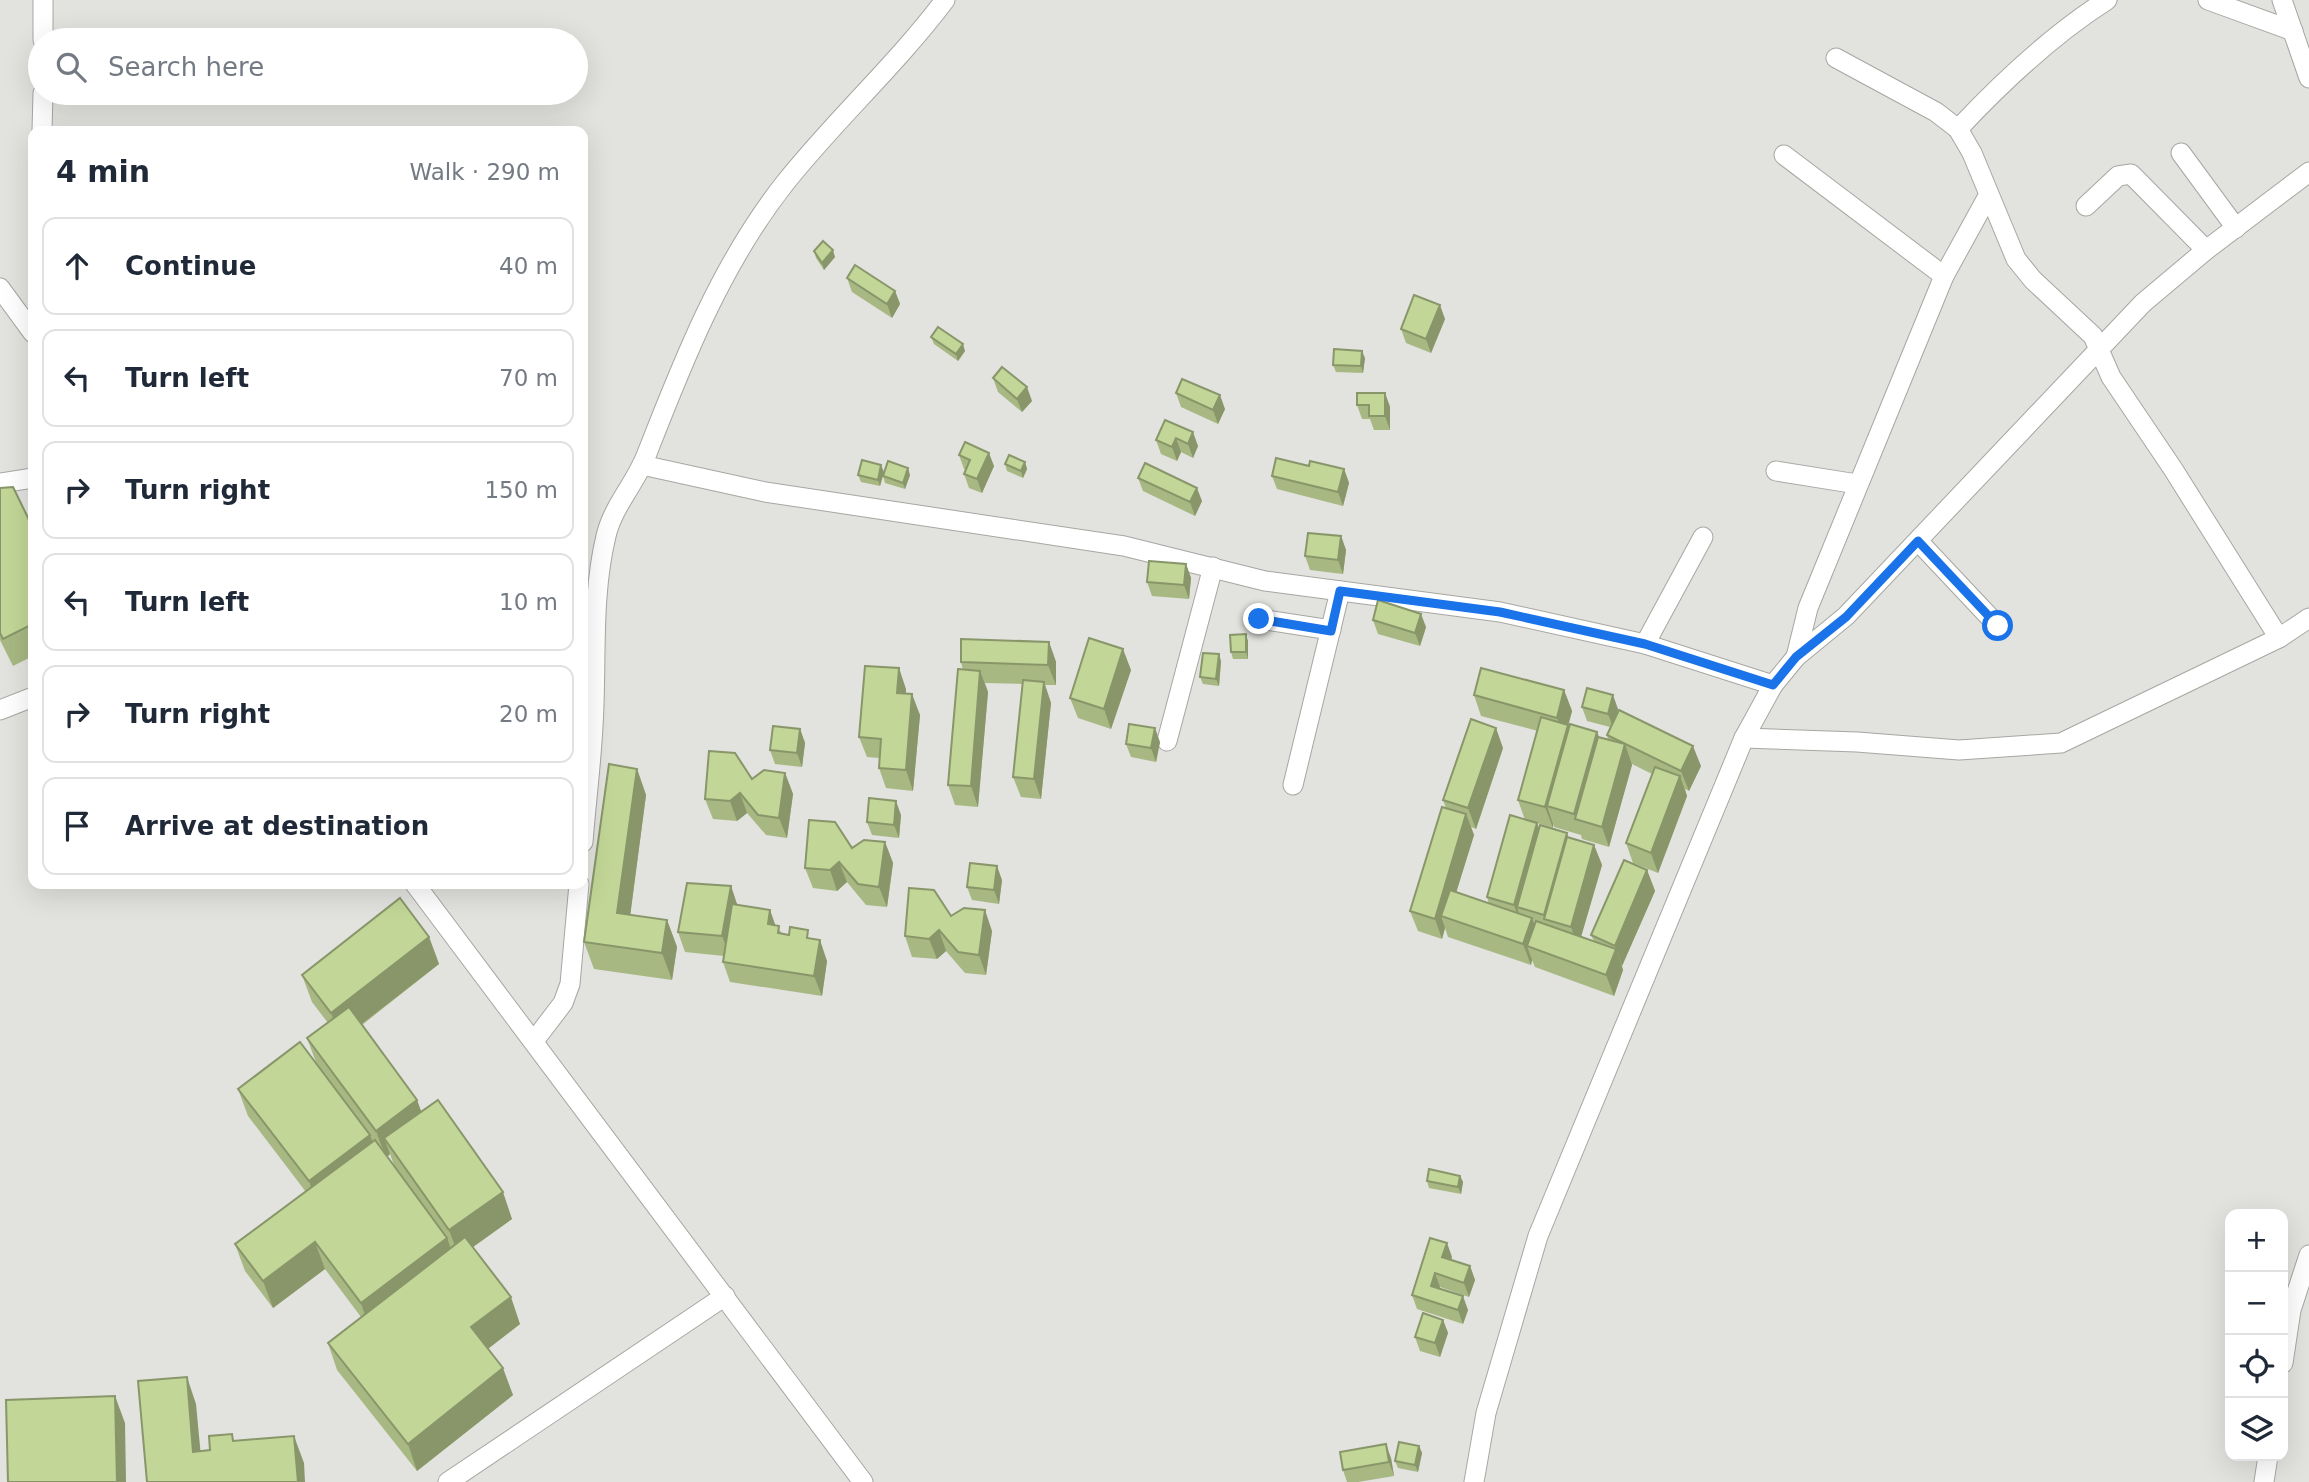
<!DOCTYPE html>
<html lang="en">
<head>
<meta charset="utf-8">
<style>
  :root { --surface:#fff; --page:#f2f2f3; --text:#1f2937; --muted:#747a83; --line:#e0e1e3 }
  body { margin:0; font-family:"DejaVu Sans",sans-serif; background:var(--page); color:var(--text) }
  .controls { position:absolute; right:21px; bottom:21px; display:grid; overflow:hidden; border-radius:14px; box-shadow:0 7px 28px #0002 }
  .controls button { width:63px; height:63px; display:grid; place-items:center; padding:0; border:0; border-bottom:2px solid var(--line); background:var(--surface); color:var(--text); font:35px sans-serif }
  .stop { position:absolute; width:21px; height:21px; margin:-16px; border:5px solid #1a73e8; border-radius:50%; background:#fff }
  .stop.end { background:#1a73e8; border-color:#fff; box-shadow:0 2px 7px #0008 }
  .list { margin:0; padding:0; list-style:none }
  h2 { display:flex; justify-content:space-between; align-items:center; height:91px; margin:0; padding:0 28px; font-size:30px }
  h2 small { font-size:23px; font-weight:400; color:var(--muted) }
  .list li { display:grid; grid-template-columns:46px 1fr auto; gap:21px; align-items:center; box-sizing:border-box; height:98px; margin:0 14px 14px; padding:0 14px; border:2px solid var(--line); border-radius:14px }
  .list b { display:block; font-size:26px; white-space:nowrap }
  .list em { font-size:23px; font-style:normal; color:var(--muted) }
  .icon { flex:none; width:38px; height:38px; fill:none; stroke:currentColor; stroke-width:2; stroke-linecap:round; stroke-linejoin:round }
  .map { position:relative; flex:none; width:2309px; height:1482px; overflow:hidden }
  .search { position:absolute; background:var(--surface); box-shadow:0 7px 28px #0002; left:28px; top:28px; width:560px; height:77px; display:flex; align-items:center; gap:18px; box-sizing:border-box; padding:0 24px; border-radius:38px; color:var(--muted); font-size:26px }
  .panel { position:absolute; background:var(--surface); box-shadow:0 7px 28px #0002; left:28px; top:126px; width:560px; height:763px; border-radius:14px }
  .map>svg:first-child { display:block }
  .lines { fill:none; stroke-linecap:round; stroke-linejoin:round }
  .minor-casing { stroke:#a7a6a3; stroke-width:21 }
  .minor { stroke:#fff; stroke-width:19 }
  .wall { fill:#a7b882; fill-rule:evenodd }
  .shaded-wall { fill:#88966a }
  .building { fill:#c2d697; stroke:#88966a; stroke-width:2 }
  .route { stroke:#1a73e8; stroke-width:9 }
</style>
</head>
<body>
<div class="map">
<svg width="2309" height="1482" viewBox="0 0 2309 1482">
  <rect width="100%" height="100%" fill="#e2e2de"/>
  <g class="lines">
    <g class="minor-casing">
      <g id="minor">
        <polyline points="2208,0 2293,31"/>
        <polyline points="2282,0 2309,78"/>
        <polyline points="43,40 43,0"/>
        <polyline points="1836,58 1936,112 1958,129 1972,153 2016,259 2033,280 2093,336 2111,377 2173,469 2279,638"/>
        <path d="M1958,129C2003,81 2052,35 2107,0"/>
        <polyline points="42,131 43,93"/>
        <polyline points="2181,153 2236,228"/>
        <polyline points="1784,155 1944,276"/>
        <polyline points="2086,206 2118,176 2131,174 2206,250"/>
        <polyline points="0,288 33,333"/>
        <polyline points="642,465 765,492 1124,546 1265,581 1500,612 1645,644 1773,685"/>
        <polyline points="1776,471 1857,484"/>
        <polyline points="0,483 33,478"/>
        <polyline points="1918,541 1998,626"/>
        <polyline points="1259,619 1331,630"/>
        <polyline points="1645,644 1703,537"/>
        <polyline points="1796,657 1808,608 1944,276 1988,196"/>
        <polyline points="0,710 33,697"/>
        <polyline points="1744,738 1857,742 1959,750 2061,743 2279,638 2309,618"/>
        <polyline points="1167,741 1213,567"/>
        <polyline points="1293,785 1340,591"/>
        <path d="M583,842C586,803 591,765 593,726C597,663 591,598 606,536C613,506 635,484 646,456C683,361 721,264 785,183C835,120 896,65 945,0"/>
        <polyline points="415,884 863,1482"/>
        <polyline points="534,1041 563,1003 570,984 579,884"/>
        <polyline points="2283,1363 2291,1310 2309,1255"/>
        <polyline points="448,1482 725,1296"/>
        <polyline points="1474,1482 1486,1413 1538,1236 1744,738 1773,685 1796,657 1846,616 2143,303 2206,250 2309,172"/>
        <polyline points="2264,1482 2268,1456"/>
      </g>
    </g>
    <use href="#minor" class="minor"/>
  </g>
  <g class="wall">
    <polygon points="814,251 835,257 824,270 816,258"/>
    <polygon points="847,278 895,291 900,304 892,318 852,292"/>
    <polygon points="1445,319 1431,353 1406,343 1401,329"/>
    <polygon points="931,337 965,351 958,361 934,344"/>
    <polygon points="1365,358 1363,373 1336,372 1333,365"/>
    <polygon points="993,378 1032,401 1022,412 998,392"/>
    <polygon points="1176,393 1225,409 1218,424 1181,407"/>
    <polygon points="1385,393 1390,407 1390,430 1374,430 1370,419 1362,419 1357,405"/>
    <polygon points="1165,420 1198,446 1193,458 1181,452 1177,461 1161,454 1156,440"/>
    <polygon points="959,455 994,466 982,493 969,488 964,474 966,470 964,469"/>
    <polygon points="1025,462 1027,469 1023,478 1007,471 1005,464"/>
    <polygon points="1309,466 1344,469 1349,483 1343,506 1277,489 1272,476"/>
    <polygon points="884,472 880,486 861,482 858,475"/>
    <polygon points="910,475 905,489 885,483 883,476"/>
    <polygon points="1138,478 1202,501 1195,516 1143,491"/>
    <polygon points="0,488 33,528 33,656 13,666 0,640"/>
    <polygon points="1341,536 1346,550 1343,574 1310,570 1305,556"/>
    <polygon points="1186,564 1191,578 1189,599 1152,596 1147,582"/>
    <polygon points="1373,620 1426,627 1420,646 1378,634"/>
    <polygon points="1248,641 1248,659 1233,659 1231,652"/>
    <polygon points="1049,642 1056,662 1056,685 1045,685 1051,703 1041,799 1021,797 1013,777 1023,684 985,683 988,692 978,807 955,805 948,785 963,670 961,662"/>
    <polygon points="1221,661 1219,686 1203,684 1200,677"/>
    <polygon points="1131,670 1111,729 1078,718 1070,698"/>
    <polygon points="906,689 906,694 920,715 913,791 886,788 879,768 879,758 867,757 859,737"/>
    <polygon points="1564,690 1572,711 1568,725 1569,728 1597,732 1599,737 1608,740 1607,735 1610,727 1587,721 1582,707 1618,709 1616,716 1701,766 1689,791 1685,789 1687,796 1658,873 1633,863 1626,843 1652,774 1632,764 1609,847 1582,839 1581,835 1554,827 1553,824 1553,828 1537,823 1539,828 1594,845 1602,865 1581,937 1594,941 1591,935 1647,870 1655,891 1622,966 1623,970 1614,996 1535,967 1532,960 1531,965 1448,937 1445,928 1442,939 1418,931 1410,911 1446,808 1443,800 1503,748 1476,829 1471,827 1474,835 1456,892 1489,904 1487,897 1525,820 1518,800 1538,731 1481,716 1474,695"/>
    <polygon points="800,729 805,743 802,767 775,764 770,750"/>
    <polygon points="1160,742 1156,762 1131,757 1126,744"/>
    <polygon points="637,769 646,795 630,915 667,920 677,947 672,980 594,969 584,942"/>
    <polygon points="785,773 793,794 787,838 766,835 747,813 737,821 713,819 705,799 752,779"/>
    <polygon points="901,815 899,838 872,835 867,822"/>
    <polygon points="885,842 893,863 887,907 866,905 847,882 837,891 813,888 805,868 852,848"/>
    <polygon points="1002,880 999,904 972,900 967,887"/>
    <polygon points="731,886 737,905 770,910 775,925 782,933 811,939 827,961 822,996 730,982 723,962 724,956 685,952 678,932"/>
    <polygon points="951,916 992,931 986,975 965,973 946,951 937,959 912,957 905,936"/>
    <path d="M429,937L439,964L362,1025L417,1100L421,1112L512,1219L473,1247L520,1324L488,1349L513,1395L417,1471L337,1370L328,1343L361,1317L325,1269L273,1308L245,1271L235,1244L306,1192L248,1116L238,1089L317,1065L307,1038L328,1023L312,1002L302,975ZM390,1154L394,1165L405,1181L387,1157Z"/>
    <polygon points="1460,1176 1463,1182 1461,1194 1429,1188 1427,1181"/>
    <polygon points="1452,1257 1451,1260 1470,1266 1475,1280 1469,1297 1440,1287 1440,1289 1468,1310 1463,1324 1417,1309 1412,1295"/>
    <polygon points="1443,1320 1448,1333 1440,1357 1420,1351 1415,1337"/>
    <polygon points="1419,1446 1422,1453 1418,1472 1398,1468 1395,1461"/>
    <polygon points="1391,1458 1394,1476 1358,1482 1347,1482 1343,1470"/>
  </g>
  <g class="shaded-wall">
    <polygon points="833,250 835,257 824,270 822,263"/>
    <polygon points="895,291 900,304 892,318 887,304"/>
    <polygon points="1440,305 1445,319 1431,353 1426,339"/>
    <polygon points="963,344 965,351 958,361 956,354"/>
    <polygon points="1362,351 1365,358 1363,373 1361,366"/>
    <polygon points="1027,387 1032,401 1022,412 1017,399"/>
    <polygon points="1385,393 1390,407 1390,430 1385,416"/>
    <polygon points="1220,395 1225,409 1218,424 1213,410"/>
    <polygon points="1193,432 1198,446 1193,458 1188,444"/>
    <polygon points="1176,438 1181,452 1177,461 1172,447"/>
    <polygon points="989,453 994,466 982,493 977,479"/>
    <polygon points="1025,462 1027,469 1023,478 1021,471"/>
    <polygon points="881,465 884,472 880,486 878,480"/>
    <polygon points="908,468 910,475 905,489 903,483"/>
    <polygon points="1344,469 1349,483 1343,506 1338,492"/>
    <polygon points="1197,488 1202,501 1195,516 1190,502"/>
    <polygon points="1341,536 1346,550 1343,574 1338,560"/>
    <polygon points="1186,564 1191,578 1189,599 1184,585"/>
    <polygon points="1421,614 1426,627 1420,646 1415,633"/>
    <polygon points="1246,634 1248,641 1248,659 1246,652"/>
    <polygon points="1049,642 1056,662 1056,685 1048,665"/>
    <polygon points="1123,649 1131,670 1111,729 1104,709"/>
    <polygon points="1219,654 1221,661 1219,686 1216,679"/>
    <polygon points="899,668 906,689 904,713 897,693"/>
    <polygon points="980,671 988,692 978,807 971,786"/>
    <polygon points="1044,682 1051,703 1041,799 1034,779"/>
    <polygon points="1564,690 1572,711 1565,738 1557,718"/>
    <polygon points="912,694 920,715 913,791 906,770"/>
    <polygon points="1613,695 1618,709 1613,727 1608,714"/>
    <polygon points="1568,725 1576,745 1547,806 1553,824 1553,828 1545,807"/>
    <polygon points="1155,728 1160,742 1156,762 1151,748"/>
    <polygon points="1496,728 1503,748 1476,829 1468,808"/>
    <polygon points="800,729 805,743 802,767 797,753"/>
    <polygon points="1597,732 1605,753 1576,819 1574,814"/>
    <polygon points="1625,744 1632,765 1609,847 1602,827"/>
    <polygon points="1693,746 1701,766 1689,791 1681,771"/>
    <polygon points="637,769 646,795 627,940 617,913"/>
    <polygon points="785,773 793,794 787,838 779,818"/>
    <polygon points="1680,776 1687,796 1658,873 1651,853"/>
    <polygon points="740,793 747,813 737,821 730,801"/>
    <polygon points="896,801 901,815 899,838 894,825"/>
    <polygon points="1466,814 1474,835 1448,919 1441,916 1445,928 1442,939 1435,919"/>
    <polygon points="1537,823 1544,843 1517,907 1522,923 1521,925 1514,905"/>
    <polygon points="1567,833 1574,853 1545,919 1544,915"/>
    <polygon points="885,842 893,863 887,907 879,887"/>
    <polygon points="1594,845 1602,865 1578,947 1571,927"/>
    <polygon points="839,862 847,882 837,891 830,870"/>
    <polygon points="997,866 1002,880 999,904 994,890"/>
    <polygon points="1647,870 1655,891 1622,966 1615,946"/>
    <polygon points="731,886 738,907 730,956 722,936"/>
    <polygon points="770,910 777,930 768,924"/>
    <polygon points="985,910 992,931 986,975 979,955"/>
    <polygon points="1532,918 1540,939 1527,946 1532,960 1531,965 1523,944"/>
    <polygon points="667,920 677,947 672,980 662,953"/>
    <polygon points="939,930 946,951 937,959 929,939"/>
    <polygon points="429,937 439,964 341,1040 331,1013"/>
    <polygon points="820,940 827,961 822,996 814,976"/>
    <polygon points="1616,949 1623,970 1614,996 1606,975"/>
    <polygon points="417,1100 427,1127 384,1138 390,1154 386,1158 376,1131"/>
    <polygon points="370,1135 380,1162 318,1208 309,1181"/>
    <polygon points="1460,1176 1463,1182 1461,1194 1458,1187"/>
    <polygon points="503,1192 512,1219 459,1257 449,1230"/>
    <polygon points="447,1238 457,1265 370,1330 361,1303"/>
    <polygon points="315,1242 325,1269 273,1308 263,1281"/>
    <polygon points="1447,1243 1452,1257 1447,1271 1442,1257"/>
    <polygon points="1470,1266 1475,1280 1469,1297 1464,1283"/>
    <polygon points="1435,1273 1440,1287 1436,1300 1431,1286"/>
    <polygon points="1463,1296 1468,1310 1463,1324 1458,1310"/>
    <polygon points="511,1297 520,1324 481,1354 471,1327"/>
    <polygon points="1443,1320 1448,1333 1440,1357 1435,1343"/>
    <polygon points="503,1368 513,1395 417,1471 408,1444"/>
    <polygon points="187,1377 196,1404 203,1478 193,1452"/>
    <polygon points="115,1396 125,1423 126,1482 117,1482"/>
    <polygon points="294,1436 304,1463 305,1482 298,1482"/>
    <polygon points="1386,1444 1391,1458 1394,1476 1389,1462"/>
    <polygon points="1419,1446 1422,1453 1418,1472 1415,1465"/>
  </g>
  <g class="building">
    <polygon points="823,241 833,250 822,263 814,251"/>
    <polygon points="855,265 895,291 887,304 847,278"/>
    <polygon points="1414,295 1440,305 1426,339 1401,329"/>
    <polygon points="938,327 963,344 956,354 931,337"/>
    <polygon points="1334,349 1362,351 1361,366 1333,365"/>
    <polygon points="1002,367 1027,387 1017,399 993,378"/>
    <polygon points="1182,379 1220,395 1213,410 1176,393"/>
    <polygon points="1357,393 1385,393 1385,416 1369,416 1369,405 1357,405"/>
    <polygon points="1165,420 1193,432 1188,444 1176,438 1172,447 1156,440"/>
    <polygon points="965,442 989,453 977,479 964,474 970,460 959,455"/>
    <polygon points="1009,455 1025,462 1021,471 1005,464"/>
    <polygon points="1276,458 1309,466 1310,461 1344,469 1338,492 1272,476"/>
    <polygon points="862,460 881,465 878,480 858,475"/>
    <polygon points="888,461 908,468 903,483 883,476"/>
    <polygon points="1145,463 1197,488 1190,502 1138,478"/>
    <polygon points="13,487 33,528 33,624 3,639 0,633 0,488"/>
    <polygon points="1308,533 1341,536 1338,560 1305,556"/>
    <polygon points="1149,561 1186,564 1184,585 1147,582"/>
    <polygon points="1378,600 1421,614 1415,633 1373,620"/>
    <polygon points="1246,634 1246,652 1231,652 1230,635"/>
    <polygon points="1089,638 1123,649 1104,709 1070,698"/>
    <polygon points="961,639 1049,642 1048,665 961,662"/>
    <polygon points="1203,653 1219,654 1216,679 1200,677"/>
    <polygon points="865,666 899,668 897,693 912,694 906,770 879,768 881,739 859,737"/>
    <polygon points="1481,668 1564,690 1557,718 1474,695"/>
    <polygon points="958,669 980,671 971,786 948,785"/>
    <polygon points="1023,680 1044,682 1034,779 1013,777"/>
    <polygon points="1587,688 1613,695 1608,714 1582,707"/>
    <polygon points="1619,710 1693,746 1681,771 1607,735"/>
    <polygon points="1541,717 1568,725 1545,807 1518,800"/>
    <polygon points="1471,719 1496,728 1468,808 1443,800"/>
    <polygon points="1129,724 1155,728 1151,748 1126,744"/>
    <polygon points="1570,724 1597,732 1574,814 1547,806"/>
    <polygon points="773,726 800,729 797,753 770,750"/>
    <polygon points="1598,737 1625,744 1602,827 1575,819"/>
    <polygon points="709,751 735,753 752,779 764,770 785,773 779,818 758,815 740,793 730,801 705,799"/>
    <polygon points="609,764 637,769 617,913 667,920 662,953 584,942"/>
    <polygon points="1655,767 1680,776 1651,853 1626,843"/>
    <polygon points="869,798 896,801 894,825 867,822"/>
    <polygon points="1442,807 1466,814 1435,919 1410,911"/>
    <polygon points="1510,815 1537,823 1514,905 1487,897"/>
    <polygon points="809,820 835,822 852,848 864,840 885,842 879,887 858,884 839,862 830,870 805,868"/>
    <polygon points="1540,825 1567,833 1544,915 1517,907"/>
    <polygon points="1567,837 1594,845 1571,927 1544,919"/>
    <polygon points="1624,860 1647,870 1615,946 1591,935"/>
    <polygon points="970,863 997,866 994,890 967,887"/>
    <polygon points="687,883 731,886 722,936 678,932"/>
    <polygon points="909,888 934,890 951,916 964,908 985,910 979,955 958,952 939,930 929,939 905,936"/>
    <polygon points="1450,890 1532,918 1523,944 1441,916"/>
    <polygon points="400,898 429,937 331,1013 302,975"/>
    <polygon points="732,904 770,910 768,924 779,926 778,933 789,935 790,927 808,930 807,938 820,940 814,976 723,962"/>
    <polygon points="1536,921 1616,949 1606,975 1527,946"/>
    <polygon points="349,1007 417,1100 376,1131 307,1038"/>
    <polygon points="300,1042 370,1135 309,1181 238,1089"/>
    <polygon points="438,1100 503,1192 449,1230 384,1138"/>
    <polygon points="375,1140 447,1238 361,1303 315,1242 263,1281 235,1244"/>
    <polygon points="1429,1169 1460,1176 1458,1187 1427,1181"/>
    <polygon points="465,1237 511,1297 471,1327 503,1368 408,1444 328,1343"/>
    <polygon points="1430,1238 1447,1243 1442,1257 1470,1266 1464,1283 1435,1273 1431,1286 1463,1296 1458,1310 1412,1295"/>
    <polygon points="1423,1313 1443,1320 1435,1343 1415,1337"/>
    <polygon points="187,1377 193,1452 210,1450 209,1436 232,1434 233,1441 294,1436 298,1482 147,1482 138,1381"/>
    <polygon points="115,1396 117,1482 8,1482 6,1400"/>
    <polygon points="1399,1442 1419,1446 1415,1465 1395,1461"/>
    <polygon points="1386,1444 1389,1462 1343,1470 1340,1452"/>
  </g>
  <g class="lines">
    <polyline class="route" points="1259,619 1331,631 1340,591 1500,612 1645,644 1773,685 1796,657 1846,617 1918,541 1998,626"/>
  </g>
</svg>
<div class="controls">
<button>+</button>
<button>−</button>
<button><svg class="icon" aria-label="locate" viewBox="0 0 24 24"><circle cx="12" cy="12" r="6"/><path d="M12 2v4M12 18v4M2 12h4M18 12h4"/></svg></button>
<button><svg class="icon" aria-label="layers" viewBox="0 0 24 24"><path d="M12 4l9 5-9 5-9-5zM3 14l9 5 9-5"/></svg></button>
</div>
<div class="stop" style="left:1998px;top:626px"></div>
<div class="stop end" style="left:1259px;top:619px"></div>
<div class="search"><svg class="icon" aria-label="search" viewBox="0 0 24 24"><circle cx="10" cy="10" r="6"/><path d="M15 15l6 6"/></svg>Search here</div>
<section class="panel">
<h2>4 min<small>Walk · 290 m</small></h2>
<ul class="list">
<li><svg class="icon" aria-label="ahead" viewBox="0 0 24 24"><path d="M12 20V5M6 11l6-6 6 6"/></svg><div><b>Continue</b></div><em>40 m</em></li>
<li><svg class="icon" aria-label="left" viewBox="0 0 24 24"><path d="M17 20v-9H6M10 6l-5 5 5 5"/></svg><div><b>Turn left</b></div><em>70 m</em></li>
<li><svg class="icon" aria-label="right" viewBox="0 0 24 24"><path d="M7 20v-9h11M14 6l5 5-5 5"/></svg><div><b>Turn right</b></div><em>150 m</em></li>
<li><svg class="icon" aria-label="left" viewBox="0 0 24 24"><path d="M17 20v-9H6M10 6l-5 5 5 5"/></svg><div><b>Turn left</b></div><em>10 m</em></li>
<li><svg class="icon" aria-label="right" viewBox="0 0 24 24"><path d="M7 20v-9h11M14 6l5 5-5 5"/></svg><div><b>Turn right</b></div><em>20 m</em></li>
<li><svg class="icon" aria-label="arrive" viewBox="0 0 24 24"><path d="M6 21V4h12l-3 4 3 4H6"/></svg><div><b>Arrive at destination</b></div></li>
</ul>
</section>
</div>
</body>
</html>
